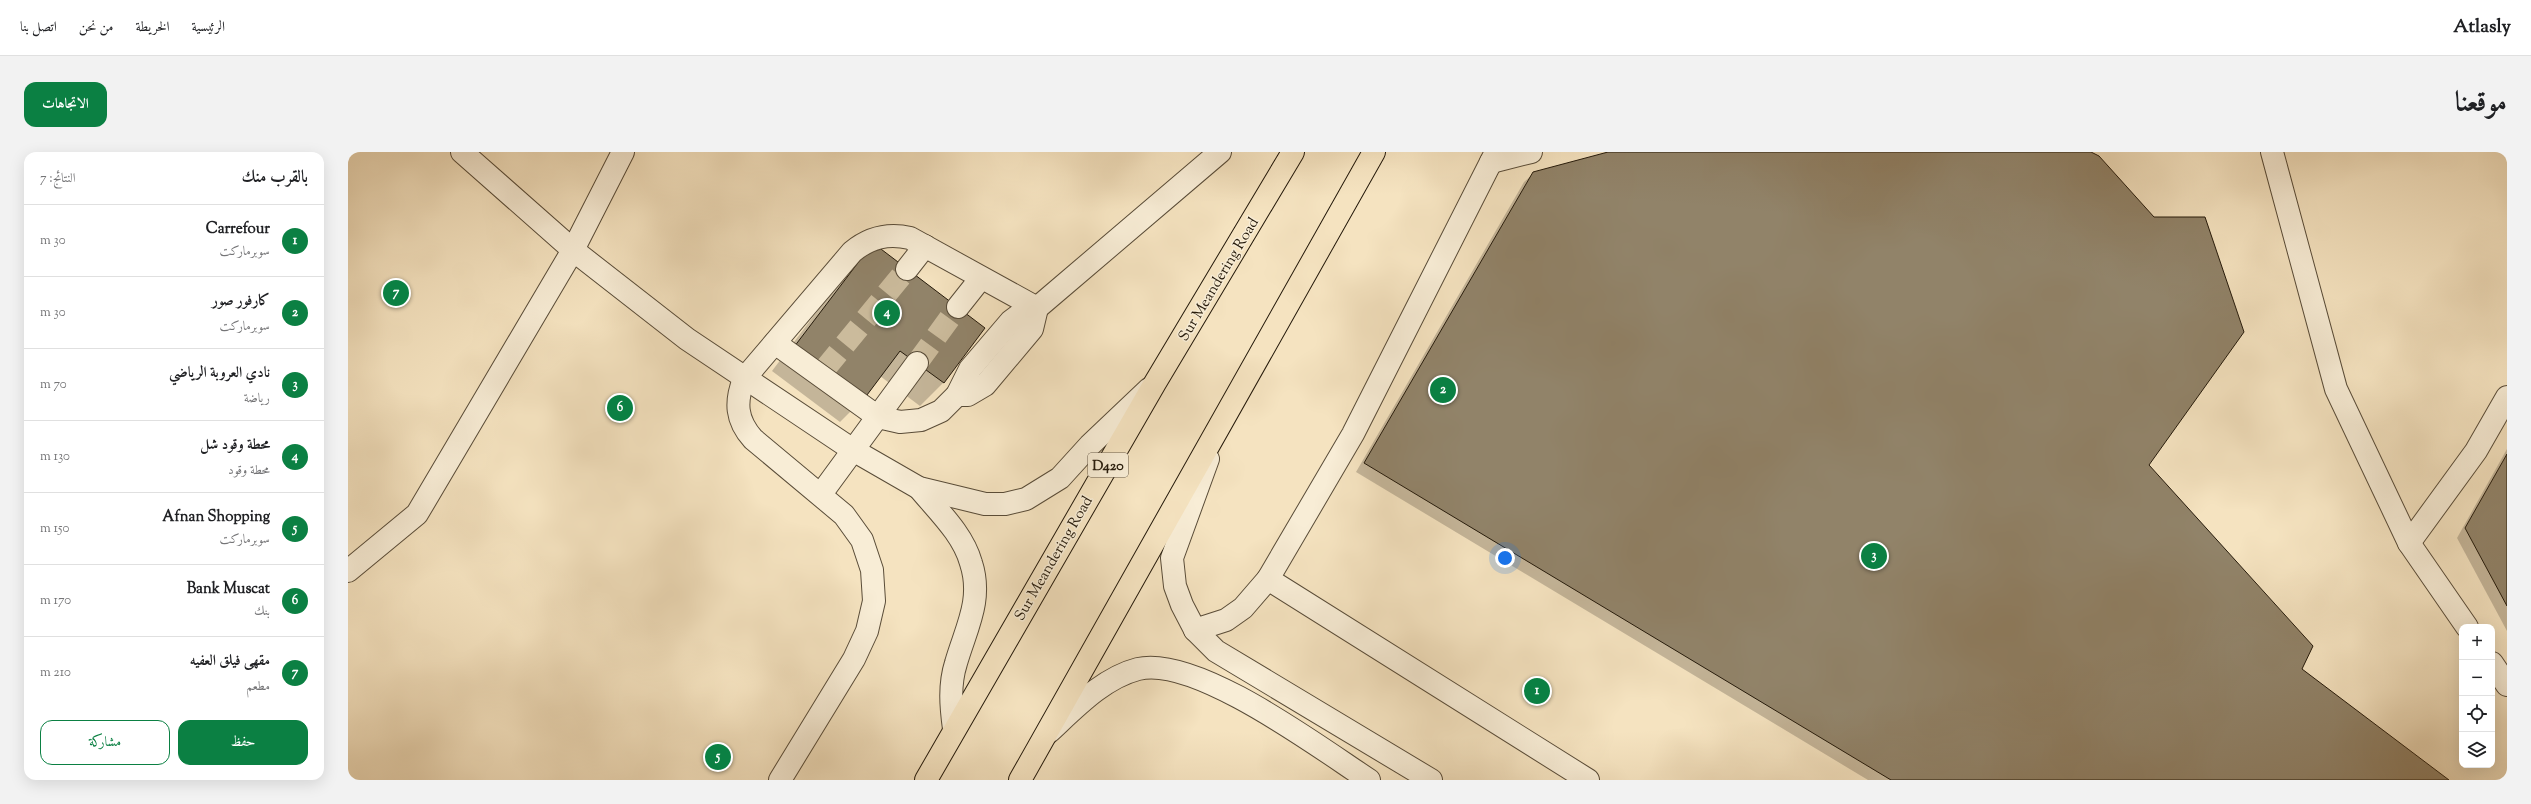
<!DOCTYPE html>
<html lang="ar">
<head>
<meta charset="utf-8">
<style>
  :root { --surface:#fff; --page:#f2f2f2; --text:#202124; --muted:#757577; --line:#e0e0e0; --accent:#0b8043 }
  body { margin:0; font-family:"Sorts Mill Goudy",Amiri,serif; background:var(--page); color:var(--text); direction:rtl }
  .controls { position:absolute; right:12px; bottom:12px; display:grid; overflow:hidden; border-radius:8px; box-shadow:0 4px 16px #0002 }
  .controls button { width:36px; height:36px; display:grid; place-items:center; padding:0; border:0; border-bottom:1px solid var(--line); background:var(--surface); color:var(--text); font:20px sans-serif }
  .you { position:absolute; left:1157px; top:406px; width:14px; height:14px; margin:-10px; border:3px solid #fff; border-radius:50%; background:#1a73e8; box-shadow:0 0 0 6px #1a73e833 }
  .badge { display:grid; place-items:center; width:26px; height:26px; border-radius:50%; background:var(--accent); color:#fff; font-size:13px; font-weight:700 }
  .pin { position:absolute; translate:-50% -50%; border:2px solid #fff; box-shadow:0 1px 4px #0006 }
  .list { margin:0; padding:0; list-style:none }
  h2 { display:flex; justify-content:space-between; align-items:center; height:52px; margin:0; padding:0 16px; font-size:17px }
  h2 small { font-size:13px; font-weight:400; color:var(--muted) }
  .list li { display:grid; grid-template-columns:26px 1fr auto; gap:12px; align-items:center; box-sizing:border-box; height:72px; padding:0 16px; border-top:1px solid var(--line) }
  .list b { display:block; font-size:15px; white-space:nowrap }
  .list p { margin:0; font-size:13px; white-space:nowrap; color:var(--muted) }
  .list em { font-size:13px; font-style:normal; color:var(--muted) }
  .actions { display:flex; gap:8px; padding:12px 16px }
  .actions a { flex:1; padding:9px 0; border:1px solid var(--accent); border-radius:12px; text-align:center; font-size:14px; color:var(--accent) }
  .actions .main { background:var(--accent); color:#fff }
  .icon { flex:none; width:22px; height:22px; fill:none; stroke:currentColor; stroke-width:2; stroke-linecap:round; stroke-linejoin:round }
  .map { position:relative; flex:none; width:2159px; height:628px; overflow:hidden; direction:ltr; border-radius:12px }
  header { display:flex; align-items:center; gap:24px; box-sizing:border-box; height:56px; padding:0 20px; background:var(--surface); border-bottom:1px solid var(--line) }
  header strong { font-size:19px }
  nav { display:flex; gap:22px; margin-inline-start:auto; font-size:14px }
  .intro { display:flex; align-items:center; justify-content:space-between; box-sizing:border-box; height:96px; padding:0 24px }
  h1 { margin:0; font-size:28px }
  .button { padding:10px 18px; border-radius:12px; background:var(--accent); color:#fff; font-size:14px; font-weight:700 }
  main { display:flex; gap:24px; padding:0 24px }
  aside { flex:1; background:var(--surface); border-radius:12px; box-shadow:0 4px 16px #0002 }
  .map>svg:first-child { display:block }
  .shadow { fill:#0003 }
  .building { fill:#918369; stroke:#251a0b }
  .lines { fill:none; stroke-linecap:round; stroke-linejoin:round }
  .minor-tunnel { stroke:#cbbb9c; stroke-width:22; stroke-dasharray:22 11; stroke-linecap:butt }
  .minor-casing { stroke:#594c38; stroke-width:24 }
  .major-casing { stroke:#251a0b; stroke-width:24 }
  .minor { stroke:#f8edd6; stroke-width:22 }
  .major { stroke:#f5e3c0; stroke-width:22 }
  .labels { text-anchor:middle; stroke-width:3; stroke-linejoin:round; paint-order:stroke }
  .shield { fill:#f8edd6; stroke:#645948; stroke-width:1 }
  .shield-label { font-size:14px; font-weight:bold; fill:#251a0b }
  .street-label { font-size:15px; fill:#251a0b; stroke:#f8edd6 }
</style>
</head>
<body>
<header>
<strong>Atlasly</strong>
<nav><a>الرئيسية</a><a>الخريطة</a><a>من نحن</a><a>اتصل بنا</a></nav>
</header>
<div class="intro"><h1>موقعنا</h1><a class="button">الاتجاهات</a></div>
<main>
<div class="map">
<svg width="2159" height="628" viewBox="0 0 2159 628">
  <rect width="100%" height="100%" fill="#f5e3c0"/>
  <filter id="stains"><feTurbulence type="fractalNoise" baseFrequency=".005" numOctaves="4"/><feColorMatrix values="0 0 0 0 .2 0 0 0 0 .09 0 0 0 0 .02 0 0 0 .5 -.17"/></filter>
  <radialGradient id="worn" r=".72"><stop offset=".6" stop-color="#630" stop-opacity="0"/><stop offset="1" stop-color="#630" stop-opacity=".3"/></radialGradient>
  <g class="shadow">
    <polygon points="1264,0 1741,0 1799,313 1953,517 2099,628 1520,628 1008,320 1176,30 1186,21"/>
    <polygon points="525,93 636,176 595,231 572,254 532,224 515,247 492,270 424,219 502,116"/>
    <polygon points="2159,297 2159,479 2109,386"/>
  </g>
  <g class="building">
    <polygon points="1260,0 1743,0 1751,4 1806,65 1857,65 1896,180 1801,313 1965,494 1954,517 2101,628 1543,628 1016,311 1185,20"/>
    <polygon points="525,91 637,176 596,231 552,199 516,247 446,195"/>
    <polygon points="2159,302 2159,454 2117,376"/>
  </g>
  <g class="lines">
    <g class="minor-tunnel">
      <polyline points="569,211 610,155"/>
      <polyline points="476,218 559,117"/>
    </g>
    <g class="minor-casing">
      <g id="minor">
        <polyline points="114,0 225,98 339,187 505,298 571,336 637,352 657,352 678,347 712,326 742,293 801,237"/>
        <polyline points="1924,0 1988,237 2061,391 2119,475"/>
        <polyline points="1143,10 1183,0"/>
        <polyline points="559,117 577,94"/>
        <polyline points="610,155 633,126"/>
        <polyline points="427,191 530,265 552,270 573,268 593,259 609,243 622,217 663,169 671,163 689,156 872,0"/>
        <polyline points="609,243 620,243 637,233 684,177 689,156"/>
        <polyline points="860,307 824,406 827,434 834,453 847,478 868,499 1083,628"/>
        <path d="M571,336C590,359 615,382 623,411C635,448 618,476 608,511C601,533 603,555 606,577"/>
        <polyline points="473,342 569,211"/>
        <polyline points="2061,391 2128,299 2159,245"/>
        <polyline points="0,419 69,362 225,98 275,0"/>
        <polyline points="920,427 1240,628"/>
        <polyline points="847,478 878,468 895,456 920,427 1005,282 1148,0"/>
        <polyline points="2144,511 2159,533"/>
        <path d="M701,580C727,556 755,526 790,517C848,503 972,596 1021,628"/>
        <path d="M432,628L506,507L519,479L526,449L524,418L514,388L496,363L405,287C388,268 387,250 396,227L504,100C522,85 540,81 562,86L689,156"/>
      </g>
    </g>
    <g class="major-casing">
      <g id="major">
        <polyline points="578,628 807,231 945,0"/>
        <polyline points="672,628 1026,0"/>
      </g>
    </g>
    <use href="#minor" class="minor"/>
    <use href="#major" class="major"/>
  </g>
  <g class="labels">
    <rect class="shield" x="740" y="301" width="40" height="24" rx="3"/>
    <g class="shield-label">
      <text x="760" y="318">D420</text>
    </g>
    <g class="street-label">
      <text transform="translate(870 127) rotate(-59)" y="5">Sur Meandering Road</text>
      <text transform="translate(705 406) rotate(-60)" y="5">Sur Meandering Road</text>
    </g>
  </g>
  <rect width="100%" height="100%" filter="url(#stains)"/>
  <rect width="100%" height="100%" fill="url(#worn)"/>
</svg>
<div class="controls">
<button>+</button>
<button>−</button>
<button><svg class="icon" aria-label="locate" viewBox="0 0 24 24"><circle cx="12" cy="12" r="6"/><path d="M12 2v4M12 18v4M2 12h4M18 12h4"/></svg></button>
<button><svg class="icon" aria-label="layers" viewBox="0 0 24 24"><path d="M12 4l9 5-9 5-9-5zM3 14l9 5 9-5"/></svg></button>
</div>
<div class="you"></div>
<div class="pin badge" style="left:1189px;top:539px">1</div>
<div class="pin badge" style="left:1095px;top:238px">2</div>
<div class="pin badge" style="left:1526px;top:404px">3</div>
<div class="pin badge" style="left:539px;top:161px">4</div>
<div class="pin badge" style="left:370px;top:605px">5</div>
<div class="pin badge" style="left:272px;top:256px">6</div>
<div class="pin badge" style="left:48px;top:141px">7</div>
</div>
<aside>
<h2>بالقرب منك<small>النتائج: 7</small></h2>
<ul class="list">
<li><span class="badge">1</span><div><b>Carrefour</b><p>سوبرماركت</p></div><em>30 m</em></li>
<li><span class="badge">2</span><div><b>كارفور صور</b><p>سوبرماركت</p></div><em>30 m</em></li>
<li><span class="badge">3</span><div><b>نادي العروبة الرياضي</b><p>رياضة</p></div><em>70 m</em></li>
<li><span class="badge">4</span><div><b>محطة وقود شل</b><p>محطة وقود</p></div><em>130 m</em></li>
<li><span class="badge">5</span><div><b>Afnan Shopping</b><p>سوبرماركت</p></div><em>150 m</em></li>
<li><span class="badge">6</span><div><b>Bank Muscat</b><p>بنك</p></div><em>170 m</em></li>
<li><span class="badge">7</span><div><b>مقهى فيلق العفيه</b><p>مطعم</p></div><em>210 m</em></li>
</ul>
<div class="actions"><a class="main">حفظ</a><a>مشاركة</a></div>
</aside>
</main>
</body>
</html>
